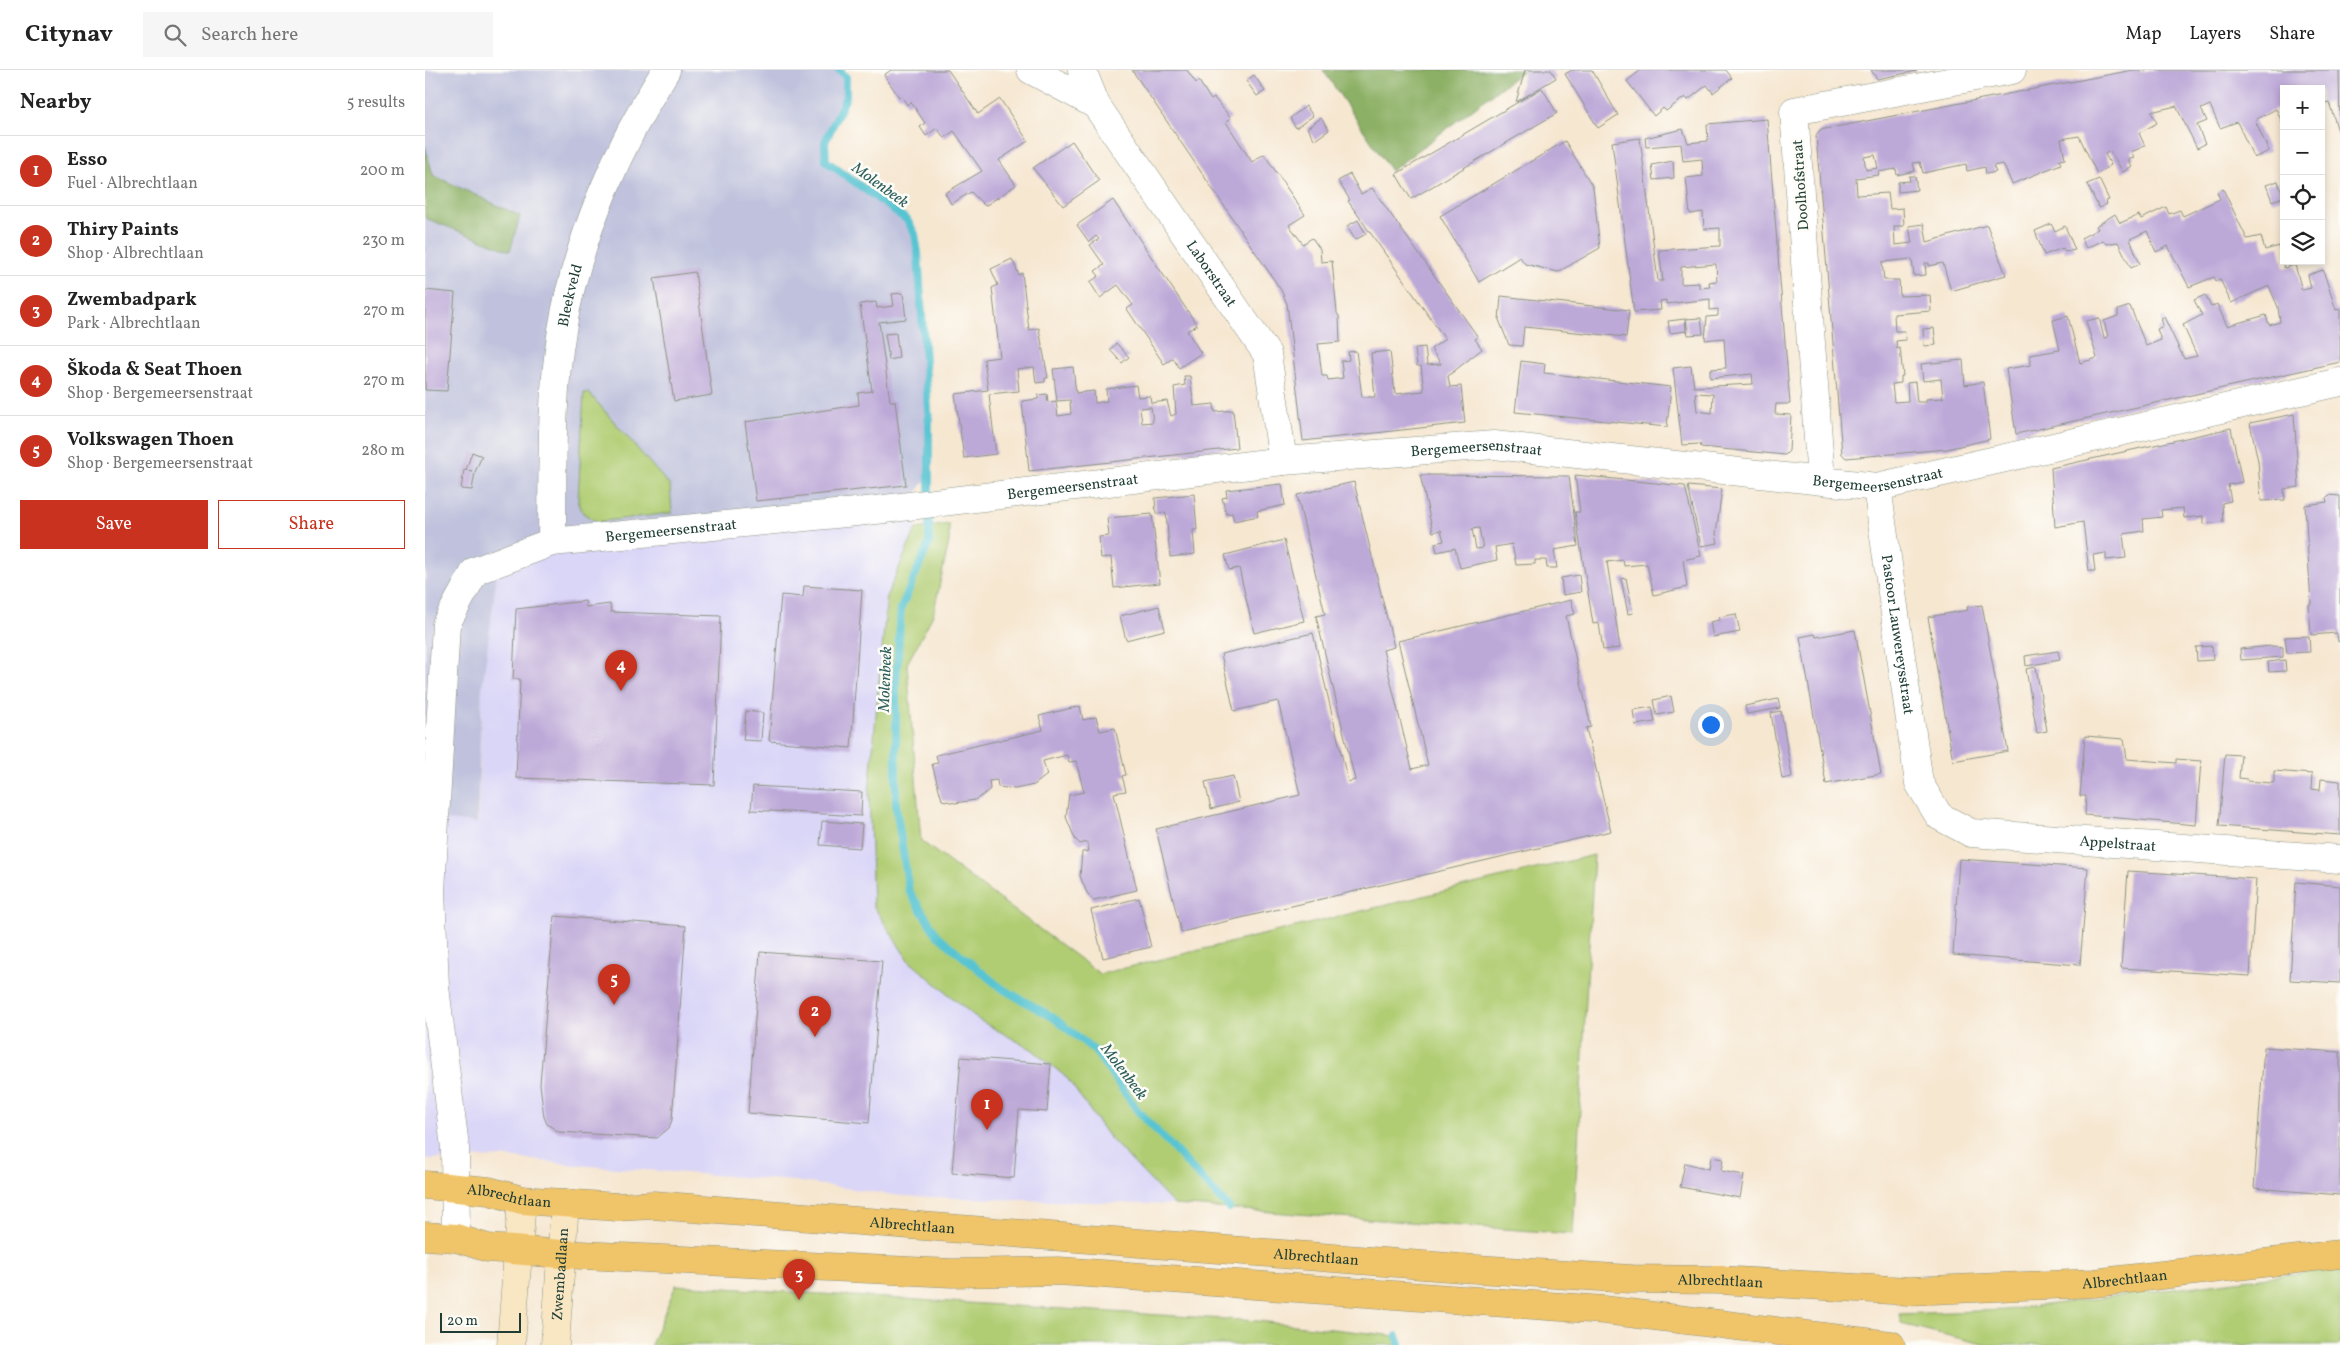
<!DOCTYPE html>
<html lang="en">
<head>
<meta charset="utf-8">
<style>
  :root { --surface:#fff; --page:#f6f6f6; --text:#222; --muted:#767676; --line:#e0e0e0; --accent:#c8321e }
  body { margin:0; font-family:Vollkorn,serif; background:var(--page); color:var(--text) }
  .controls { position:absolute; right:15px; top:15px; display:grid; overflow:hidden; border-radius:0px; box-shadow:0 2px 8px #0003 }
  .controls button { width:45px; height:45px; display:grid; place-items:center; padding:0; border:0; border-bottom:1px solid var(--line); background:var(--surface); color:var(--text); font:25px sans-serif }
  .scale { position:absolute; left:15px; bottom:12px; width:81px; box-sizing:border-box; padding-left:5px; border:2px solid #1f3d34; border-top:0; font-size:14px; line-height:18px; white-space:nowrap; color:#1f3d34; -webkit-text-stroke:4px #fdfcf7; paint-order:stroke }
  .you { position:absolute; left:1285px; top:654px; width:18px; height:18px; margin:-12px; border:4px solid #fff; border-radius:50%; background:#1a73e8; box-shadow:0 0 0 8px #1a73e833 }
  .badge { display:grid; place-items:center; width:32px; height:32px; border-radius:50%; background:var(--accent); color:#fff; font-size:16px; font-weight:700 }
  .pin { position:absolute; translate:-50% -41px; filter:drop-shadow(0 1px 2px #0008) }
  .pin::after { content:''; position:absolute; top:26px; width:18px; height:15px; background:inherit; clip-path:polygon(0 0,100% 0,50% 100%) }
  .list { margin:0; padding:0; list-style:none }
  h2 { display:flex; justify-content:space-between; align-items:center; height:65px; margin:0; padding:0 20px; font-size:21px }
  h2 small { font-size:16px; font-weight:400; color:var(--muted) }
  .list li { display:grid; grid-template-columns:32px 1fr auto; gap:15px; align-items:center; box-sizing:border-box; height:70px; padding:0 20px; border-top:1px solid var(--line) }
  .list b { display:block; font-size:19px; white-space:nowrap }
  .list p { margin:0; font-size:16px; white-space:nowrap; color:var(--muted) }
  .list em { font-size:16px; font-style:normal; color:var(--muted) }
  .actions { display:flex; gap:10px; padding:15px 20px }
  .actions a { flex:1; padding:11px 0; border:1px solid var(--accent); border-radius:0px; text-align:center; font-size:18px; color:var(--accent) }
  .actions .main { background:var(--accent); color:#fff }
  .icon { flex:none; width:28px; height:28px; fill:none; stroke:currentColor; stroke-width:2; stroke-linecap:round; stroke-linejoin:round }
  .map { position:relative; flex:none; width:1915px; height:1275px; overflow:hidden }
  header { display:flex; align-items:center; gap:30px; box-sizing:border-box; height:70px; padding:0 25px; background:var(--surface); border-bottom:1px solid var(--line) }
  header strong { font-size:24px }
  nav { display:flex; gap:28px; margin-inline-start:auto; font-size:18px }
  .search { width:350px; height:45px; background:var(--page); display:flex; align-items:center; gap:12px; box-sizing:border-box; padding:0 18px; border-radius:0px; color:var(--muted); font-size:19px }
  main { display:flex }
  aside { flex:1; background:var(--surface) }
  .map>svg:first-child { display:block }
  .built { fill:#dad6f7 }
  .industrial { fill:#c0c2dd }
  .green { fill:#b1cd73; stroke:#688554 }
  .forest { fill:#8cb065; stroke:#56764c }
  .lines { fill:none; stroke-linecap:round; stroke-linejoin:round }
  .stream { stroke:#58c4d2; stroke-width:8 }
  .building { fill:#bda9d8; fill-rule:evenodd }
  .street-casing { stroke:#8a9282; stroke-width:29 }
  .secondary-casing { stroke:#8a9282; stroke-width:29 }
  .primary-casing { stroke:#8a9282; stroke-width:29 }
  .street { stroke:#fff; stroke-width:28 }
  .secondary { stroke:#f9e7c3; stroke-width:28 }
  .primary { stroke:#f0c469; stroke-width:28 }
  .labels { text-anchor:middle; stroke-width:5; stroke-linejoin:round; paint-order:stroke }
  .street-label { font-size:15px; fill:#1f3d34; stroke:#fdfcf7 }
  .water-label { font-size:16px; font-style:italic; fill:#2d5f5c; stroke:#fdfcf7 }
</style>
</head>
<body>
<header>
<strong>Citynav</strong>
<div class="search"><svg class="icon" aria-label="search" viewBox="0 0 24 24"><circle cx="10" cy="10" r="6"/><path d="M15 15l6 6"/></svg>Search here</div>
<nav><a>Map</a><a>Layers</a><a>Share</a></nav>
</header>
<main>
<aside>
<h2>Nearby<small>5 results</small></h2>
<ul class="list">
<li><span class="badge">1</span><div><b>Esso</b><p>Fuel · Albrechtlaan</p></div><em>200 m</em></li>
<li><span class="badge">2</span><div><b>Thiry Paints</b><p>Shop · Albrechtlaan</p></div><em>230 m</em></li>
<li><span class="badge">3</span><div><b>Zwembadpark</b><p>Park · Albrechtlaan</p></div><em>270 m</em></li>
<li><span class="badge">4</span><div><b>Škoda &amp; Seat Thoen</b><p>Shop · Bergemeersenstraat</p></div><em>270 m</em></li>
<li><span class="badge">5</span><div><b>Volkswagen Thoen</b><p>Shop · Bergemeersenstraat</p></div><em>280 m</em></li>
</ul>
<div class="actions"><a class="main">Save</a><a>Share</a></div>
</aside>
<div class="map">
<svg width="1915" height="1275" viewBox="0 0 1915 1275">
  <rect width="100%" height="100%" fill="#fdfcf7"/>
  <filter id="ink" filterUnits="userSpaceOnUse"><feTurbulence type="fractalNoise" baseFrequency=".02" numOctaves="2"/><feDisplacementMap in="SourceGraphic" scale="10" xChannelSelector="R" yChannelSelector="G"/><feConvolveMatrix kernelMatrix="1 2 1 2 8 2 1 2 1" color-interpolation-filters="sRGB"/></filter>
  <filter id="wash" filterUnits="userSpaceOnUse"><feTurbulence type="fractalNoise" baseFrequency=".0096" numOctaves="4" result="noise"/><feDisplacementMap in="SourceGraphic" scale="20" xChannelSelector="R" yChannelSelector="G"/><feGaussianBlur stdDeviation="1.12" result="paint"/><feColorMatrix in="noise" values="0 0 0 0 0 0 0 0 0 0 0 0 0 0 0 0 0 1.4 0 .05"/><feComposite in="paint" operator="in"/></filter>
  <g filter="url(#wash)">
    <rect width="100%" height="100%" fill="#f6e7d1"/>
    <polygon class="built" points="482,436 491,459 462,525 444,723 554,950 608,980 642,1008 683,1066 749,1135 476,1126 369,1111 151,1095 82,1087 0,1089 0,748 53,752 57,618 74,491"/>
    <polygon class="industrial" points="0,0 414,0 421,7 421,27 400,71 401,91 482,150 490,164 493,183 505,404 482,436 74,491 57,618 52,753 0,748 0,148 84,181 95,146 8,105 0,76"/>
    <g class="green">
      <polygon points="159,323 164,323 245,416 247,443 172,452 158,443 153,431"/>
      <polygon points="524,454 524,472 508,545 482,594 496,771 675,904 1169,785 1148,1164 749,1135 683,1066 642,1008 608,980 554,950 483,890 448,835 444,723 462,525 491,459"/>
      <polygon points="1915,1198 1915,1275 1562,1275 1476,1254 1474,1244 1580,1240"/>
      <polygon points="251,1215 832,1251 972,1266 975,1275 226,1275"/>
    </g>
    <g class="forest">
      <polygon points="898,0 1099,0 966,101"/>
      <polygon points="0,76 8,105 95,146 85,181 0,148"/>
    </g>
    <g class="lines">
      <g class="stream">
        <polyline points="414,0 421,7 421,27 400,72 401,91 482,150 490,164 493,183 504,354 504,473 476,538 471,613 471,737 484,821 512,865 576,918 629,948 670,981 713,1041 804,1138"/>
        <polyline points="972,1266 975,1275"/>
      </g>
    </g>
    <g id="blocks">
      <g class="building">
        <polygon points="466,0 523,0 553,44 575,29 603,71 574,90 591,115 560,136 546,122 526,134 520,123 557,101 529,61 519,68 512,58 501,66 495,57 500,53 486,32 482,35 476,25 474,27 459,5"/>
        <polygon points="707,0 762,0 771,13 774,11 786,30 789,28 806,48 801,52 827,92 839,84 880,145 864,155 878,174 887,168 895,179 896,192 907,191 912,243 914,246 915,272 893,274 897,306 902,306 903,310 918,308 916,291 924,290 923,282 931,281 937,327 950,327 946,283 965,281 970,324 999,321 996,296 992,296 990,278 1000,277 1002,295 1016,294 1006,279 1020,269 923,131 925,130 913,111 925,104 936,124 947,118 1053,267 1050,269 1057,279 1023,306 1025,317 1036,316 1040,353 878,371 862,234 856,220"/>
        <polygon points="1100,0 1126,0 1131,8 1091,32"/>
        <polygon points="1147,0 1167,0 1193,45 1173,58 1140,4"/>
        <polygon points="1216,0 1301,0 1307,8 1288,23 1282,15 1263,30 1260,27 1241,41 1238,38 1229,46 1202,11"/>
        <polygon points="1446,0 1492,0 1492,1 1452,9"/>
        <path d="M1708,0H1715V2L1726,0H1914L1915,60L1913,61L1904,32L1896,34V19H1859V56L1851,39L1830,50L1844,81L1829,88L1812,52L1795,58L1785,35L1776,39L1782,51L1772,55L1780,74L1772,78L1751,36L1726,42L1732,53L1714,63L1720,76L1706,82L1709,88L1703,90L1707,96L1698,102L1685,81L1680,84L1686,95L1672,104L1654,66L1636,69L1640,89L1634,90L1636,94L1587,114L1578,94L1568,96L1571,102L1561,104L1560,97L1542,101L1541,94L1498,103L1495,92L1488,93L1490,101L1472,105L1471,99L1453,102L1454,105L1431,108L1432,125L1463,123L1465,139L1478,138L1479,156H1469L1470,175L1487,173L1484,156L1499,154L1502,172L1562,155L1581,205L1526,221L1518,193L1504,196V193H1500L1501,205L1489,206L1487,189L1457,192L1459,210H1474L1475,226L1505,225L1506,241L1469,244L1470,261H1480L1481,270L1471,271L1472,279L1475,278L1478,306H1476V313L1467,314L1469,332L1483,331L1482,313L1490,312L1492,332H1501V329L1518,328L1516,309L1498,311L1496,294L1538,290L1540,315L1558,312L1565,369L1522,379L1421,388L1417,384L1391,65L1395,60ZM1450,85L1453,98L1441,100L1439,87Z"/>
        <polygon points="829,5 840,21 832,26 821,11"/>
        <polygon points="1117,18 1132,43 986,129 971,104"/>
        <polygon points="881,36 888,46 871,58 865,48"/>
        <polygon points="896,48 904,60 890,70 882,58"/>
        <path d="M1342,49L1365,334H1351L1350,344L1366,345L1364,381L1360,385L1276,377L1275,374L1257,375L1248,298L1266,296L1269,317L1328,314L1327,304L1285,308V299L1301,298L1299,268L1280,270L1282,247L1293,246V239L1285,240V229L1241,234V230L1235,231L1236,240L1209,242L1187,72L1215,68L1233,211H1238L1234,180L1295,176V158L1279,159L1278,142L1265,144L1261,108L1278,106L1277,89L1258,91L1256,74L1221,77L1220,68L1258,59L1263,73L1283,71L1282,54ZM1291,194L1292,211L1284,212L1285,217L1274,218V213L1256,214V197ZM1270,323L1288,324L1287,343L1272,341Z"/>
        <polygon points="647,71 674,111 638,136 608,98"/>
        <polygon points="1140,71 1168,117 1175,178 1133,202 1100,194 1095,187 1054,212 1015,146"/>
        <polygon points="1248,91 1249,108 1229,110 1227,95"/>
        <polygon points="1484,106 1490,106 1492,120 1473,122 1473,112 1485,111"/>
        <polygon points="1674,109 1684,130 1681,131 1682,134 1674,138 1662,114"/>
        <polygon points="1853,111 1858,127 1847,131 1841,115"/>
        <polygon points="1798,119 1822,169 1836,166 1840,180 1854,176 1859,198 1870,195 1877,220 1886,218 1883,205 1898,200 1911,240 1915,239 1915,292 1591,364 1581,299 1606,295 1605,285 1635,280 1628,250 1643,246 1655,293 1672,288 1661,251 1674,248 1679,268 1683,267 1679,251 1693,246 1693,240 1705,236 1721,276 1736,270 1732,259 1738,256 1736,248 1739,247 1759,289 1772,286 1758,255 1777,245 1769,230 1780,225 1786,237 1792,234 1802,256 1841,245 1844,255 1855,252 1853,237 1844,216 1806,233 1795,209 1791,211 1789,207 1764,217 1743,176 1731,182 1722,161 1705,169 1715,194 1706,198 1693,172 1681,174 1678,170 1661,178 1656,168 1673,159 1671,156 1690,144 1695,153 1714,145 1716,149 1741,137 1744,144 1755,140 1758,146 1795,129 1792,122"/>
        <polygon points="688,130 772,255 762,261 776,283 754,298 748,288 739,294 702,239 708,235 693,215 675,228 665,212 674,206 670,201 679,195 665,175 674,169 671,166 664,172 652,155"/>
        <polygon points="933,150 941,164 930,170 922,156"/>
        <polygon points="1626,154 1630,161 1640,156 1650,180 1640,182 1638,178 1619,185 1610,161"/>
        <polygon points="587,189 594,205 597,203 604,260 614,258 623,308 620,308 620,312 611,313 609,297 592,299 594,321 564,324 571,384 539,388 530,324 563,320 559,289 575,287 567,218 573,215 566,199"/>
        <polygon points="270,202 287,325 249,331 229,208"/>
        <polygon points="0,220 30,223 22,321 0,320"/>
        <polygon points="478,223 481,249 454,252 465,331 470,331 481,415 331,431 320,352 434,335 433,323 447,321 435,234 451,232 452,238 469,236 467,224"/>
        <polygon points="1076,226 1204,240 1201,267 1099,257 1097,276 1084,275 1074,250"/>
        <polygon points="1276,248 1278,264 1263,265 1261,249"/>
        <polygon points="1260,249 1261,261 1245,263 1243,251"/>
        <polygon points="1509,258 1511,275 1499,276 1498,259"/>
        <polygon points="471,263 474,288 464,290 460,264"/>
        <polygon points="691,273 704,287 697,293 685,280"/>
        <polygon points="1096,291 1120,294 1119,303 1246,317 1242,357 1090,342"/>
        <path d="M648,297L651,323L669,321L670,333L682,331L681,319L711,315L713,327L725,326L726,333L742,331L746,346L751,344L749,317L760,315L759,306H765L769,336L789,334L790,342L808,340L812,378L604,401L597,331L613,329V325L622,324L623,332L631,331L633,346L646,344L645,330L632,331L628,299ZM726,337L728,352L717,353L715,338Z"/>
        <polygon points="1869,344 1874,417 1859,419 1860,430 1836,431 1833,391 1825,353"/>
        <polygon points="1806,358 1817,412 1803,415 1806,431 1797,433 1798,452 1778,454 1778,446 1759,448 1758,438 1736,440 1737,447 1718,449 1719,461 1698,464 1701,488 1681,490 1681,483 1668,485 1670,501 1664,501 1658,452 1630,457 1626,398"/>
        <polygon points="47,382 57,386 50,402 47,420 36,419 39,400 47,401 41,400"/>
        <path d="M995,405L1144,406L1153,476L1129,480L1132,498H1122L1121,490H1110V494L1091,495L1087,474L1070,477L1072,490L1035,498L1030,478L1012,482L1010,473L1019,471L1016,460L1008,462ZM1054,458L1058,478L1051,479L1047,459Z"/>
        <polygon points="1150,405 1260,416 1276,486 1258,490 1262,517 1229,525 1222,494 1199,496 1198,490 1182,492 1195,578 1178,580 1174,553 1168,554 1150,442 1155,442"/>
        <polygon points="929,412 969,577 958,580 987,699 1003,695 973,571 1146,530 1150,544 1141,546 1166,657 1161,658 1186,761 756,862 731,759 875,725 853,631 809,641 796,584 888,563 923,712 930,710 891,546 900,544 872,425"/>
        <polygon points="857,414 860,435 832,441 833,446 809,451 807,443 801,444 797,428 802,427 801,420"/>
        <polygon points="1263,416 1297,419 1291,464 1293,473 1276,476"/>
        <polygon points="769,424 772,460 768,460 770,484 745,487 741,443 731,444 730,428"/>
        <polygon points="1904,425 1915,426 1915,571 1913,572 1912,563 1886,565 1884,534 1886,534 1880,435 1902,432 1901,428"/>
        <polygon points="727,444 735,513 689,518 686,487 676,488 674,467 684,466 682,448"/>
        <polygon points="859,470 879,551 829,563 814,498 804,500 800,485"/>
        <polygon points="1154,505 1156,522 1138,525 1136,508"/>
        <polygon points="1201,508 1208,543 1203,544 1196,509"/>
        <polygon points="379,516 437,520 426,678 344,671 356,525 378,527"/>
        <polygon points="160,531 161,537 185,534 186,542 296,546 289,715 91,708 95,609 88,609 91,539"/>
        <polygon points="1557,535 1583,681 1528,691 1503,547 1543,540 1542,537"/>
        <polygon points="734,536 740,560 701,570 695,546"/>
        <polygon points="1311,544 1315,562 1288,567 1285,552 1295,550 1294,547"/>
        <polygon points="1430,560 1456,704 1401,714 1375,567 1390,564 1391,567"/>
        <polygon points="1884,566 1885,582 1862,583 1860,567"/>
        <polygon points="1787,576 1788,590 1772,591 1771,577"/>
        <polygon points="1847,576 1858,577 1858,587 1816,590 1815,579"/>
        <polygon points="1633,581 1635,590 1601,596 1600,586"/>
        <polygon points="1860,590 1861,601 1844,602 1843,592"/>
        <polygon points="1611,597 1622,661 1612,663 1601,599"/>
        <polygon points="1246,626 1249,642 1232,645 1229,630"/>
        <polygon points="1353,629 1355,638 1322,644 1320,636"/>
        <polygon points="655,636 658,650 671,647 675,661 690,658 701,705 697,706 701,721 689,723 712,820 669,830 662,823 655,806 657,782 664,781 662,772 655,774 650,769 641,747 644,725 659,722 651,691 644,692 642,685 618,691 622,705 609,715 590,719 573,717 572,710 564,711 565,719 558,725 550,730 530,733 517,730 507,694 513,693 511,685 618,660 614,646"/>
        <polygon points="1227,637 1230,652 1210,655 1208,640"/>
        <polygon points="321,641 338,643 336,671 318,670"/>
        <polygon points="1356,641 1367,707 1357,709 1346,643"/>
        <polygon points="1660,666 1699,669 1702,689 1751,693 1751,689 1776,691 1771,755 1660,745 1661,726 1655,726"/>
        <polygon points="1800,684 1816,685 1814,708 1823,709 1822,711 1847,713 1849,712 1849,701 1887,704 1886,719 1895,720 1896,709 1915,711 1915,765 1794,756"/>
        <polygon points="808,706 814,732 786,739 780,712"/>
        <polygon points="328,716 437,722 436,746 326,740"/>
        <polygon points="397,751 437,754 435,778 395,775"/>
        <polygon points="1534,789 1663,798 1655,895 1528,885"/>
        <polygon points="1703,801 1831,809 1825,906 1696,898"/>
        <polygon points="1871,812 1915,816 1915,913 1865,910"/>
        <polygon points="714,828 726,877 678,888 666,840"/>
        <polygon points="129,846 261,856 247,1050 244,1058 232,1068 134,1062 122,1054 119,1047 115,1014"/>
        <polygon points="335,882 457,891 444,1053 323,1043"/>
        <polygon points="1839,977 1915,982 1915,1125 1829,1118"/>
        <polygon points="536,987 626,994 622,1042 594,1040 589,1108 527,1103"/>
        <polygon points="1286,1087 1298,1089 1296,1101 1319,1105 1315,1128 1255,1117 1260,1093 1284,1099"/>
      </g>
    </g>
  </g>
  <g filter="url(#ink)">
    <use href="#blocks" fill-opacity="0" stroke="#8a9282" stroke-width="1"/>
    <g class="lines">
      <g class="street-casing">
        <g id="street">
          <polyline points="606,0 671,35"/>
          <path id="s1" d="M657,0L671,35L842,284L858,391"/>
          <polyline points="1396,410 1369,41 1587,0"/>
          <path id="s2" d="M1452,417L1494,713L1514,746L1546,763L1915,789"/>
          <path id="s3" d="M127,472C128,402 125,329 137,260C152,170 193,76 241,0"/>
          <path id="s4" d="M31,1168L30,1077L10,917L6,821L21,554L50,501L127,472L451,440L858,391L1069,375L1452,417L1915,312"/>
        </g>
      </g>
      <g class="secondary-casing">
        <g id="secondary">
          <polyline points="86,1275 97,1130"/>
          <path id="s5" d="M130,1275L140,1133"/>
        </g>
      </g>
      <g class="primary-casing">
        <g id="primary">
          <path id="s6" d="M0,1115L64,1121L97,1130L192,1137L228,1135L1036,1198L1206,1209L1294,1210L1483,1221L1669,1213L1915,1184"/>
          <polyline points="0,1166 31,1168 63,1178 136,1184 527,1203 634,1201 1179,1240 1466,1275"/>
        </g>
      </g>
      <use href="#street" class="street"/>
      <use href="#secondary" class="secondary"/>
      <use href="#primary" class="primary"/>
    </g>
  </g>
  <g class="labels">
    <g class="street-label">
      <text transform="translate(1375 115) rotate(-94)" y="5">Doolhofstraat</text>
      <text dy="5" stroke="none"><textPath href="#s1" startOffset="242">Laborstraat</textPath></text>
      <text dy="5" stroke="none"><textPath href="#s3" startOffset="248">Bleekveld</textPath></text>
      <text dy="5" stroke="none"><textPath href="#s4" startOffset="1688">Bergemeersenstraat</textPath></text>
      <text dy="5" stroke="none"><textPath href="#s4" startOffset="2092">Bergemeersenstraat</textPath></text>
      <text dy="5" stroke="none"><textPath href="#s4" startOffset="1282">Bergemeersenstraat</textPath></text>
      <text dy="5" stroke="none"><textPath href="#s4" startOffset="878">Bergemeersenstraat</textPath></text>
      <text dy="5" stroke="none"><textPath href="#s2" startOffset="149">Pastoor Lauwereysstraat</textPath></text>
      <text dy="5" stroke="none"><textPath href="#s2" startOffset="521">Appelstraat</textPath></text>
      <text dy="5" stroke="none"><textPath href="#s6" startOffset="85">Albrechtlaan</textPath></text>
      <text dy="5" stroke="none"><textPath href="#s6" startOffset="490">Albrechtlaan</textPath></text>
      <text dy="5" stroke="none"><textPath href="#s6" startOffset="895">Albrechtlaan</textPath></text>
      <text dy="5" stroke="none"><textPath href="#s5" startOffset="71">Zwembadlaan</textPath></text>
      <text dy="5" stroke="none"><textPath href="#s6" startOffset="1705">Albrechtlaan</textPath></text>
      <text dy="5" stroke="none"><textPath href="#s6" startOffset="1300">Albrechtlaan</textPath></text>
    </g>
    <g class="water-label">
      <text transform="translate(456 114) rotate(36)" y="6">Molenbeek</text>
      <text transform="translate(459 609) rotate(-88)" y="6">Molenbeek</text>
      <text transform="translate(700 1001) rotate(53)" y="6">Molenbeek</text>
    </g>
  </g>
</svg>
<div class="controls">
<button>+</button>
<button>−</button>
<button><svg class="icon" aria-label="locate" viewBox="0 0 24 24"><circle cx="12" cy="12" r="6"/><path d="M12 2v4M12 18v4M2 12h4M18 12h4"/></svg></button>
<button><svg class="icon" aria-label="layers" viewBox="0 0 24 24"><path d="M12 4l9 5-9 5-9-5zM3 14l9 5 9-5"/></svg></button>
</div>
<div class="scale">20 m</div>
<div class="you"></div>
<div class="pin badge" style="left:562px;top:1060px">1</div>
<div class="pin badge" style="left:390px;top:967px">2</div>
<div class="pin badge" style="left:374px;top:1230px">3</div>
<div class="pin badge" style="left:196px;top:621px">4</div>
<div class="pin badge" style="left:189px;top:935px">5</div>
</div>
</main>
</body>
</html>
